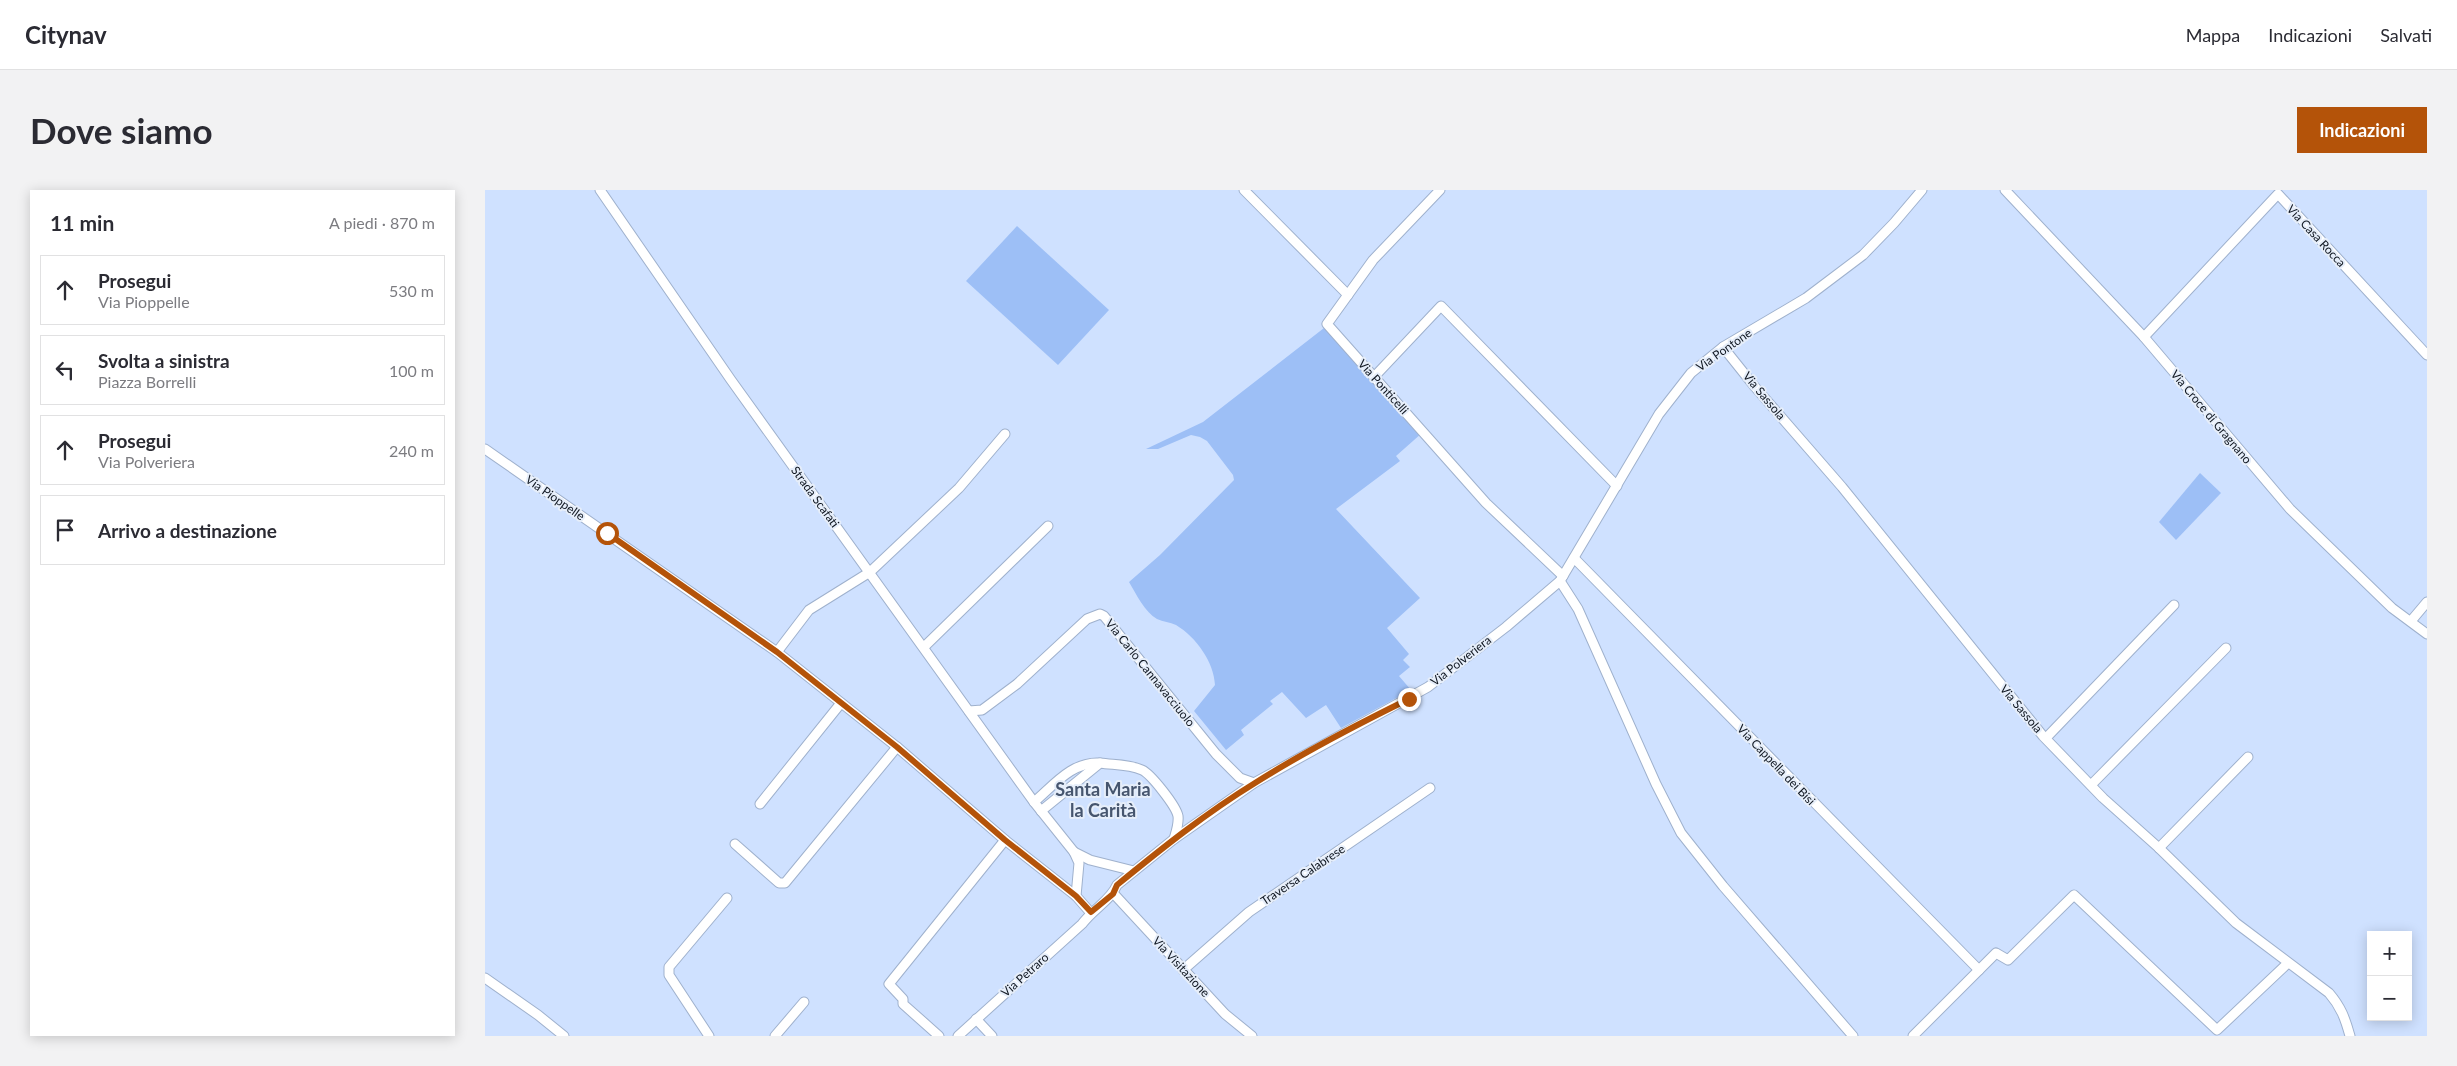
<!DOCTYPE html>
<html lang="it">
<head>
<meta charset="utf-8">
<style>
  :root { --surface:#fff; --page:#f2f2f3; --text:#2b2b33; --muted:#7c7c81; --line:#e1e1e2; --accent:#b45309 }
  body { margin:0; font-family:Lato,sans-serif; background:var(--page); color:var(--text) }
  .controls { position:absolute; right:15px; bottom:15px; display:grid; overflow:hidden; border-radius:0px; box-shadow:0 2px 12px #0003 }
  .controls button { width:45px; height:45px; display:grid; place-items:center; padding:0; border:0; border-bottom:1px solid var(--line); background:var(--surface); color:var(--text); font:25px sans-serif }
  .stop { position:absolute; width:15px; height:15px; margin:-11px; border:4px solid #b45309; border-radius:50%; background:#fff }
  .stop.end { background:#b45309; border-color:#fff; box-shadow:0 1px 5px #0008 }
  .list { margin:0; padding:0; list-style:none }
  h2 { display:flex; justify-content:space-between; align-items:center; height:65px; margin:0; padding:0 20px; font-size:21px }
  h2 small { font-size:16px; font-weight:400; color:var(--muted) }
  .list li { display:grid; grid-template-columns:32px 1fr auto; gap:15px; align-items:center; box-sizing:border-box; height:70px; margin:0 10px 10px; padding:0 10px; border:1px solid var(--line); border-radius:0px }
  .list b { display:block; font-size:19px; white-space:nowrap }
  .list p { margin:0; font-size:16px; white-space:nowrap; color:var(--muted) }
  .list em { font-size:16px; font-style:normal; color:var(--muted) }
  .icon { flex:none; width:28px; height:28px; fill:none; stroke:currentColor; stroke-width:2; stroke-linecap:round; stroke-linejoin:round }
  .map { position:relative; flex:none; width:1942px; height:846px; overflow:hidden; border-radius:0px }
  header { display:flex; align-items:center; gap:30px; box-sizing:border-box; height:70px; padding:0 25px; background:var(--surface); border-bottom:1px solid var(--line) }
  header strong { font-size:24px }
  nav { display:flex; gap:28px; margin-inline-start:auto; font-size:18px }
  .intro { display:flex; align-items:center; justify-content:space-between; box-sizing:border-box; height:120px; padding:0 30px }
  h1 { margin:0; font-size:35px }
  .button { padding:12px 22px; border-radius:0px; background:var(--accent); color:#fff; font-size:18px; font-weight:700 }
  main { display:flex; gap:30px; padding:0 30px }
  aside { flex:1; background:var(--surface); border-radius:0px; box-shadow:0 2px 12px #0003 }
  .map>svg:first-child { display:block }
  .green { fill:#9dbff6 }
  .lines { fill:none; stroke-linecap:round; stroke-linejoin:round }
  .minor-casing { stroke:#9fb1cd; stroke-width:11 }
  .minor { stroke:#fff; stroke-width:9 }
  .route { stroke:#b45309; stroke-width:6 }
  .labels { text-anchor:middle; stroke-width:4; stroke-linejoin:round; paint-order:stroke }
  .street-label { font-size:12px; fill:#0f1620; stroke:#e6eefa }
  .district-label { font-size:18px; font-weight:bold; fill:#46556e; stroke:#e6eefa }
</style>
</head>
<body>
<header>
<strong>Citynav</strong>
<nav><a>Mappa</a><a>Indicazioni</a><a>Salvati</a></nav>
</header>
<div class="intro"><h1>Dove siamo</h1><a class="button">Indicazioni</a></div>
<main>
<aside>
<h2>11 min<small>A piedi · 870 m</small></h2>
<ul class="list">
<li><svg class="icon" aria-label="ahead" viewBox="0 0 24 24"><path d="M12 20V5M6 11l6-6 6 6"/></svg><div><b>Prosegui</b><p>Via Pioppelle</p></div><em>530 m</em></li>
<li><svg class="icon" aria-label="left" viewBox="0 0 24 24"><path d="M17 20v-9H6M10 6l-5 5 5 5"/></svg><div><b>Svolta a sinistra</b><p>Piazza Borrelli</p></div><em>100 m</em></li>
<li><svg class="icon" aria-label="ahead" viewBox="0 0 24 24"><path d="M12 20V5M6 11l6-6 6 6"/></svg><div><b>Prosegui</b><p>Via Polveriera</p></div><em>240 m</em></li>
<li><svg class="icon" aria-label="arrive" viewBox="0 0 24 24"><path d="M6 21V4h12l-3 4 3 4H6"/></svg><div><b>Arrivo a destinazione</b></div></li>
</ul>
</aside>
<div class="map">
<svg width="1942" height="846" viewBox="0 0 1942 846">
  <rect width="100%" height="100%" fill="#cfe1ff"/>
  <g class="green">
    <polygon points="532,36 624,120 573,175 481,91"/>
    <path d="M839,138H842L937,243L911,266L915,271L851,319L935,408L902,438L924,464L918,470L925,477L914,486L926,500L856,538L841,515L821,528L797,502L785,511L788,514L756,540L759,545L741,560L709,521L730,495C729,472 711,447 691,435C685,432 678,432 672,429C660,422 651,404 644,392L675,365L749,290L748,285L722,251L715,247L706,245L673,259H661L718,232Z"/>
    <polygon points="1715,283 1736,303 1691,350 1674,332"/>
  </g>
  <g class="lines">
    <g class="minor-casing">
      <g id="minor">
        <polyline points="115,0 246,190 549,612 589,662 594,673 591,706 605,722"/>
        <polyline points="759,0 863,105"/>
        <polyline points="955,0 888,70 842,134 1001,313 1078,386"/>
        <polyline points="1520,0 1659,147 1805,319 1907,418 1942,444"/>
        <polyline points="1659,147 1793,4 1942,165"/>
        <path d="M1238,157L1270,197L1357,297L1558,546L1618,608L1674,658L1751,733L1844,803C1856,817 1860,828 1865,846"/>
        <polyline points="889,187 956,116 1132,296"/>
        <polyline points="0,259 292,462 412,557 520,650 591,706"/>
        <polyline points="1089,368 1494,780"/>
        <polyline points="1075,391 1093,419 1171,594 1196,643 1238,696 1368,846"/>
        <polyline points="1926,431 1942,412"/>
        <polyline points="439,457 563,336"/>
        <polyline points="292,462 324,420 385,382 474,298 520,244"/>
        <polyline points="484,521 497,520 532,494 602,429 615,424 619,426 731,564 755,588 769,593"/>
        <polyline points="1561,548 1689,415"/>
        <polyline points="1606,595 1741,458"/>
        <path d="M549,612C568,596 587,571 615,573"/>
        <polyline points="275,614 356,513"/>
        <path d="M556,621L615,573C628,575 644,574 657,580C666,584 691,616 693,626C694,634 691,642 689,649"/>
        <polyline points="250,654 294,693 300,693 412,557"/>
        <polyline points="1674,658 1763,567"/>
        <polyline points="589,662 605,670 649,681"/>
        <polyline points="628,703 740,824 767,846"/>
        <polyline points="698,780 764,722 945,598"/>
        <polyline points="0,788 53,825 79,846"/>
        <polyline points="491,829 507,846"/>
        <polyline points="224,846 184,785 184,777 242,708"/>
        <polyline points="290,846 319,812"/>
        <polyline points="454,846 418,814 418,809 404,794 520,650"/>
        <path d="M473,846L597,734C608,719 626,710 632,695L689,649L769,593L943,497L1021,437L1075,391L1174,224L1206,183L1238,157L1321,108L1378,65L1409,33L1437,0"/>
        <polyline points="1428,846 1511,763 1523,770 1589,705 1732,840 1803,773"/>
      </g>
    </g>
    <use href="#minor" class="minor"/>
  </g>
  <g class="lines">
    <path class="route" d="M122,343L292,462L412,557L520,650L591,706L606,722L628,704L632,695C676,659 721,623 770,593C819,562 871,535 924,509"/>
  </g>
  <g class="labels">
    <g class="street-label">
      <text transform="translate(1831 46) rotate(47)" y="4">Via Casa Rocca</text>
      <text transform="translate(1239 160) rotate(-35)" y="4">Via Pontone</text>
      <text transform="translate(898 197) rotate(48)" y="4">Via Ponticelli</text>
      <text transform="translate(1279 206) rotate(50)" y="4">Via Sassola</text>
      <text transform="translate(1726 227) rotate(50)" y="4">Via Croce di Gragnano</text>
      <text transform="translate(330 307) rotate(54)" y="4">Strada Scafati</text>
      <text transform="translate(70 308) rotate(35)" y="4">Via Pioppelle</text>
      <text transform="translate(976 471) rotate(-38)" y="4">Via Polveriera</text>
      <text transform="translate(665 483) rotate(51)" y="4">Via Carlo Cannavacciuolo</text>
      <text transform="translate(1536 519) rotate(50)" y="4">Via Sassola</text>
      <text transform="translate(1291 575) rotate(46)" y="4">Via Cappella dei Bisi</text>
      <text transform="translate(818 685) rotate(-34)" y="4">Traversa Calabrese</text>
      <text transform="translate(696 777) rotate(47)" y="4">Via Visitazione</text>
      <text transform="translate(540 785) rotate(-42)" y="4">Via Petraro</text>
    </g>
    <g class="district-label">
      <text x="618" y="606">Santa Maria<tspan x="618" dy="21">la Carità</tspan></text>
    </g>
  </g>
</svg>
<div class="controls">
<button>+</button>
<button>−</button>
</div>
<div class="stop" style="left:122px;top:343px"></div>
<div class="stop end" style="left:924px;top:509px"></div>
</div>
</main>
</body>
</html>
